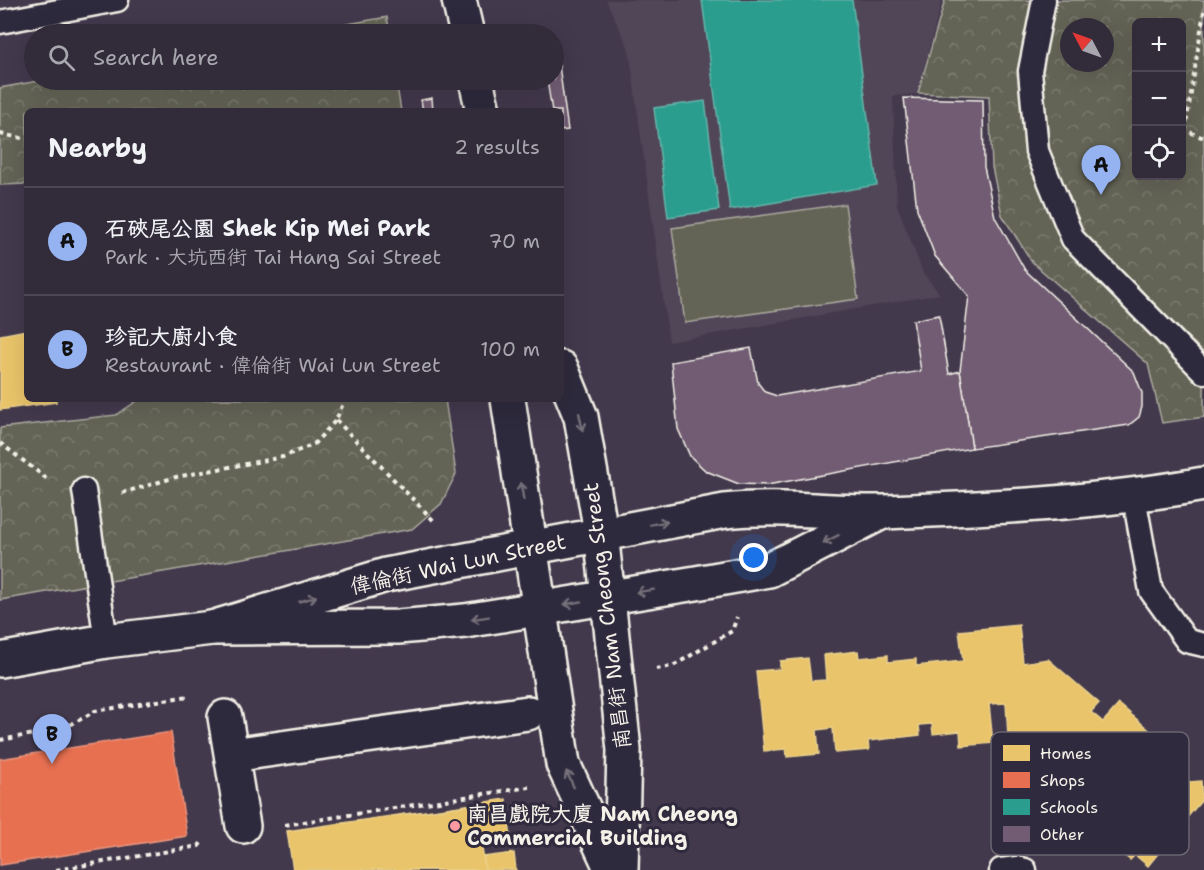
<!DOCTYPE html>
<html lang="en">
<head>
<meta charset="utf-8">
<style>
  :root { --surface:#322b3a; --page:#3a3342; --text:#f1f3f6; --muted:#a8a7af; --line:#4d4754; --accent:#95b2f1 }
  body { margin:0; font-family:"Shantell Sans","LXGW WenKai TC",sans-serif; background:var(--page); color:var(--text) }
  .controls { position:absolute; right:18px; top:18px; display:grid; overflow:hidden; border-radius:9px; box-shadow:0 6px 24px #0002 }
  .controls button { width:54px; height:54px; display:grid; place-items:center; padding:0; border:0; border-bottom:2px solid var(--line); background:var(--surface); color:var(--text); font:30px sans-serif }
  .compass { position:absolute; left:1060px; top:18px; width:54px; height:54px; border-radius:50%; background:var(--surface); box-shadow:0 6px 24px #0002; rotate:311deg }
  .you { position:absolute; left:754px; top:558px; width:21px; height:21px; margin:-15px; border:4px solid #fff; border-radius:50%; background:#1a73e8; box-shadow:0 0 0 9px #1a73e833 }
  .badge { display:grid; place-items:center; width:39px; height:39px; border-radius:50%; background:var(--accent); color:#111; font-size:20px; font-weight:700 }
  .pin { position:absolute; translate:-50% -50px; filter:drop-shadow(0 2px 3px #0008) }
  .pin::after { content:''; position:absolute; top:32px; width:21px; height:18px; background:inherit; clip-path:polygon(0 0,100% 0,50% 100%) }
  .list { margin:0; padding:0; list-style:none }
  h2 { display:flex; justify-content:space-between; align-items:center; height:78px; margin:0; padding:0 24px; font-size:26px }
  h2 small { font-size:20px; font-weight:400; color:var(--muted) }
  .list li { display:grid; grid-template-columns:39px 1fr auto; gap:18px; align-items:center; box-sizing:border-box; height:108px; padding:0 24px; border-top:2px solid var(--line) }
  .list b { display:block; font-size:22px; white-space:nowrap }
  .list p { margin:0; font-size:20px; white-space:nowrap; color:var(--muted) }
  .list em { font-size:20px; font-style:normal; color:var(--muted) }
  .icon { flex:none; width:33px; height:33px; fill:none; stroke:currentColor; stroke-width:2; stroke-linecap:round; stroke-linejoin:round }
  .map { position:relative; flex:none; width:1204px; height:870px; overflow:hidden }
  .search { position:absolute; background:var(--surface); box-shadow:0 6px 24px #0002; left:24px; top:24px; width:540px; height:66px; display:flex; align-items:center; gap:15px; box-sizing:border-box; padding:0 21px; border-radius:33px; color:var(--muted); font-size:22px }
  .panel { position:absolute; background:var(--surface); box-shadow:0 6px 24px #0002; left:24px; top:108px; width:540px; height:294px; border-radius:9px }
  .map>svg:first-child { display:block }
  .built { fill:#514458 }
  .green { fill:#636456; stroke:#acaa9f; stroke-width:1.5 }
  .park { fill:url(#park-crowns); stroke:#acaa9f; stroke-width:1.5; fill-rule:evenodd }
  .homes { fill:#e9c46a; stroke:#ecd290; stroke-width:1.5 }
  .shops { fill:#e76f51; stroke:#eb967e; stroke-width:1.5 }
  .schools { fill:#2a9d8f; stroke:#67b6aa; stroke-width:1.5 }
  .building { fill:#715c73; stroke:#f4f1e8; stroke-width:1.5 }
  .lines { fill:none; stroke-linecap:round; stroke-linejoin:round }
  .lane-casing { stroke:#f4f1e8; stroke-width:27 }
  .street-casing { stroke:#f4f1e8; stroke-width:38 }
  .secondary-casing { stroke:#f4f1e8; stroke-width:38 }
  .path { stroke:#f4f1e8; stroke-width:4; stroke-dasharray:4.5 4.5; stroke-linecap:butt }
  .lane { stroke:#2f2a3d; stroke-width:22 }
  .street { stroke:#2f2a3d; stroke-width:33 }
  .secondary { stroke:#2f2a3d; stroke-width:33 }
  .oneway { stroke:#747079 }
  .poi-dot { fill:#ff9aa2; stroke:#2f2a3d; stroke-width:2 }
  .labels { text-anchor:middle; stroke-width:6; stroke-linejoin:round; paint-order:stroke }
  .street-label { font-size:21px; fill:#f4f1e8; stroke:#2f2a3d }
  .poi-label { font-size:21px; font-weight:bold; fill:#f4f1e8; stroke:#2f2a3d; text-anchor:start }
  .key { fill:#2f2a3d; stroke:#6a6670; stroke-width:1.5 }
  .key-label { font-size:16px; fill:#f4f1e8 }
</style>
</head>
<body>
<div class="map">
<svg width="1204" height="870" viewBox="0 0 1204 870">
  <defs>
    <pattern id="park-crowns" width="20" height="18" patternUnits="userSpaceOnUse" patternTransform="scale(1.5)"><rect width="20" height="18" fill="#636456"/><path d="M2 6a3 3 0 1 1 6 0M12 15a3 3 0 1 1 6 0" fill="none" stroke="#7a7b6e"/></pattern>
  </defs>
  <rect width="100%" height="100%" fill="#43394d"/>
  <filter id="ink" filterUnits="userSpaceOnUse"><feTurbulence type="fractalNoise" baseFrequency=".0167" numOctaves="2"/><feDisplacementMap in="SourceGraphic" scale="12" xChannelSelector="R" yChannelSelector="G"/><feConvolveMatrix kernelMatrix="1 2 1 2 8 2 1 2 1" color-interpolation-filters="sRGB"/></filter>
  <g filter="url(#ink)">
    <polygon class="built" points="606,0 942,0 917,94 893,96 897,205 923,273 940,294 669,342 629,49"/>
    <polygon class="green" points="845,204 858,299 685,323 672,228"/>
    <g class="park">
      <path d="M945,0H1204V417L1162,423L1148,364L1032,262L1002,215L992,167L989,96L918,93ZM1136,22H1182V176H1136ZM1069,27H1105V63H1069Z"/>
      <polygon points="387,17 390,34 290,34"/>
      <polygon points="44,80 396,80 401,111 27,111 27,184 0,185 0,88"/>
      <polygon points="140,399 445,399 456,474 441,504 412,529 0,600 0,428 116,415"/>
    </g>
    <g class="homes">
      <polygon points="27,330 27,399 56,399 56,402 0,410 0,335"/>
      <polygon points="1019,625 1023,663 1048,659 1099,703 1091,712 1103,722 1119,704 1162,741 1165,737 1178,749 1158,772 1171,784 1181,773 1190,782 1201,781 1202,800 1185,820 1178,814 1170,824 1177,830 1148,866 1135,855 1130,860 1116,849 1139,821 1126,810 1104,837 1089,825 1092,820 1081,810 1108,776 1100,769 1074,798 1054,781 1071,760 1059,750 1044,767 1008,737 1006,703 989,704 993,743 961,746 960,731 933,734 932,724 919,725 920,735 868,741 869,750 835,753 833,728 817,730 819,754 787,757 786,749 764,751 756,671 780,669 780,661 808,658 811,681 826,680 824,655 858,651 859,658 888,655 888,662 916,659 916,666 963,661 959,631"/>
      <polygon points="164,741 177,828 148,833 144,806 126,808 130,835 102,839 97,813 81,816 85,842 56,847 52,821 3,829 7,854 0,855 0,793 46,785 41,759 71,755 75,781 92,778 87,752 117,747 120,773 138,770 135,745"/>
      <polygon points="506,799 511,838 481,843 483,857 514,853 516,870 408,870 439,864 437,849 405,854 400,815"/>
      <polygon points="476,804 485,870 293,870 287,831"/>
    </g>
    <polygon class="shops" points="171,732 187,836 0,865 0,759"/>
    <g class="schools">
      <polygon points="702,0 852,0 877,185 730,210"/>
      <polygon points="705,101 719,210 668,217 654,108"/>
    </g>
    <g class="building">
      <polygon points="557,51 568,130 561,131 561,111 552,111 547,80 554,80 554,52"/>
      <polygon points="432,98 433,111 423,111 421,100"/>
      <polygon points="904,98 983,100 984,167 995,217 1025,270 1134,372 1142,393 1142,407 1139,417 1129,425 972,448 960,371 969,296 935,256 917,209"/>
      <polygon points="939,315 949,374 960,371 972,448 767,485 739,484 706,471 690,456 678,429 671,362 751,348 758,383 765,392 777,396 921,371 913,320"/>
    </g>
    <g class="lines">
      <g class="lane-casing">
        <g id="lane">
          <polyline points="1044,0 1030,71 1037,151 1073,239 1204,372"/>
          <polyline points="0,22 117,0"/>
          <polyline points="84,490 106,641"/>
          <polyline points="1134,497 1151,591 1187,641 1204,645"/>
          <polyline points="1001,870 1017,868 1025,870"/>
        </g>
      </g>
      <g class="street-casing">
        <g id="street">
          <path d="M212,628L386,575L725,511C779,505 831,513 885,512C991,508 1099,503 1204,484"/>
          <polyline points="0,660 106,641 212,628 398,627 465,621 696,583 769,570 880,513"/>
          <polyline points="225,717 243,826"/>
          <polyline points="232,755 528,713"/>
        </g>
      </g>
      <g class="secondary-casing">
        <g id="secondary">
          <polyline points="459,0 467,34"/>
          <polyline points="476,80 483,111"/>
          <polyline points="561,368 581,417 601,532 624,750 621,870"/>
          <polyline points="508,399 563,764 612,870"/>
        </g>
      </g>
      <g class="path">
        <polyline points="1182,129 1204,138"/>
        <polyline points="1185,131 1204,11"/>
        <polyline points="0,134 27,139"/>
        <polyline points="336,420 436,523"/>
        <polyline points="0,443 50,481"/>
        <polyline points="122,493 176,477 283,457 314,444 336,420 345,399"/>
        <polyline points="656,669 673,666 732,631 737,617"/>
        <polyline points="0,740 63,729 95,711 189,696"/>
        <polyline points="285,825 529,787"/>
        <polyline points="56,870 199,846 203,840"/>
      </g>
      <use href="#lane" class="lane"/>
      <use href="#street" class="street"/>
      <use href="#secondary" class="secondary"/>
    </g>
    <defs><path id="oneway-shaft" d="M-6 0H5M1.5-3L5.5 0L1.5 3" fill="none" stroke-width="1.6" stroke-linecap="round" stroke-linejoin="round" transform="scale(1.5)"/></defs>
    <g class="oneway">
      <use href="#oneway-shaft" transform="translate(581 422) rotate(78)"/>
      <use href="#oneway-shaft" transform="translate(522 491) rotate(-100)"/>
      <use href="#oneway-shaft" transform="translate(659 523) rotate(-10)"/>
      <use href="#oneway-shaft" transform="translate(831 539) rotate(153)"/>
      <use href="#oneway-shaft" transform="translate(645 591) rotate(171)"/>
      <use href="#oneway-shaft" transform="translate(308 599) rotate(-17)"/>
      <use href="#oneway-shaft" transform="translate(573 603) rotate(170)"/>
      <use href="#oneway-shaft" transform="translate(480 618) rotate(171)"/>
      <use href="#oneway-shaft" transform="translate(570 779) rotate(-115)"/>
    </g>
  </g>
  <circle class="poi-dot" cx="455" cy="826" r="6"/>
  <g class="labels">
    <g class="street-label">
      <text transform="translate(458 564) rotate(-12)" y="7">偉倫街 Wai Lun Street</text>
      <text transform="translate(607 616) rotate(-97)" y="7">南昌街 Nam Cheong Street</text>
    </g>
    <g class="poi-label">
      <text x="467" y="821">南昌戲院大廈 Nam Cheong<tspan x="467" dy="24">Commercial Building</tspan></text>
    </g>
  </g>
  <rect x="991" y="732" width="198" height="123" rx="9" class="key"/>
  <rect x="1003" y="745" width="27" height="16" fill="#e9c46a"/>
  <rect x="1003" y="772" width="27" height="16" fill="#e76f51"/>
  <rect x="1003" y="799" width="27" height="16" fill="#2a9d8f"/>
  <rect x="1003" y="826" width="27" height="16" fill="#715c73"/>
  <g class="key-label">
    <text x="1040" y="759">Homes</text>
    <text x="1040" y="786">Shops</text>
    <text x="1040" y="813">Schools</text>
    <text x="1040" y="840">Other</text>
  </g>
</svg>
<div class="controls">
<button>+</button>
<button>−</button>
<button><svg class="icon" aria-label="locate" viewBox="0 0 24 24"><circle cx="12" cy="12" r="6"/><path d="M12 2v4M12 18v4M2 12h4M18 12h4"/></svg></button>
</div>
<svg class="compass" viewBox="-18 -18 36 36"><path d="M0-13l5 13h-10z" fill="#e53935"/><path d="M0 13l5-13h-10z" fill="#a8a7af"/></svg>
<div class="you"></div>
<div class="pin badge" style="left:1101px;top:195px">A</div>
<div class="pin badge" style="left:52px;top:764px">B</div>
<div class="search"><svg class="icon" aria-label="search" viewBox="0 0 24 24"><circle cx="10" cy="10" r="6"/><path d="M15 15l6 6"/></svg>Search here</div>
<section class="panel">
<h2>Nearby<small>2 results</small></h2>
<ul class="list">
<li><span class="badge">A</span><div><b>石硤尾公園 Shek Kip Mei Park</b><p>Park · 大坑西街 Tai Hang Sai Street</p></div><em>70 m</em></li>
<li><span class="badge">B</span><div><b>珍記大廚小食</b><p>Restaurant · 偉倫街 Wai Lun Street</p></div><em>100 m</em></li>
</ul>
</section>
</div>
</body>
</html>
